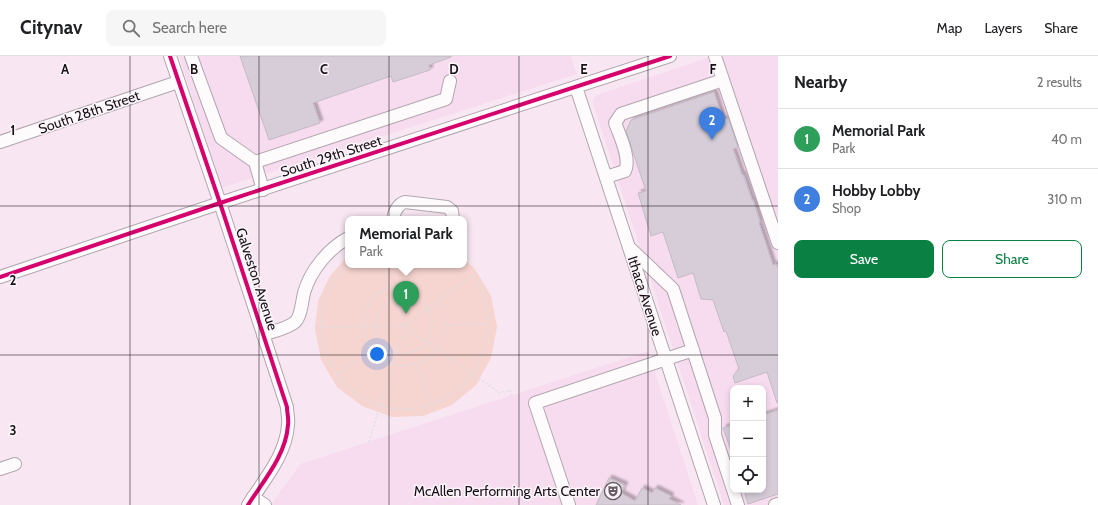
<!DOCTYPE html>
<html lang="en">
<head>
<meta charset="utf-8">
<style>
  :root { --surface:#fff; --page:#f6f6f6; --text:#202124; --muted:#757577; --line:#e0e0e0; --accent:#0b8043 }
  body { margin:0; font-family:Cabin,sans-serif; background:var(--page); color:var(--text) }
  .controls { position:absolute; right:12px; bottom:12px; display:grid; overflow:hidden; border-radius:8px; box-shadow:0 2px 6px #0003 }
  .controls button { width:36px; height:36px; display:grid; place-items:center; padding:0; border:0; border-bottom:1px solid var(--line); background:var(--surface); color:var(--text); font:20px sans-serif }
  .you { position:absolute; left:377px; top:298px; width:14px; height:14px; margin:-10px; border:3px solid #fff; border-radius:50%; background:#1a73e8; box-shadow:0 0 0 6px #1a73e833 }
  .badge { display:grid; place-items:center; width:26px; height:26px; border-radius:50%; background:var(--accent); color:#fff; font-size:13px; font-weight:700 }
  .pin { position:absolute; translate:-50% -33px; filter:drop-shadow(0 1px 2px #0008) }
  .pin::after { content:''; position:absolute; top:21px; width:14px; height:12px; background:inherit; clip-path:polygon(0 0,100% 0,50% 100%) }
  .popup { position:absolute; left:345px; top:160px; width:122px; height:52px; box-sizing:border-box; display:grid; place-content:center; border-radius:8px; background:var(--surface); filter:drop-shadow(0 1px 3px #0005); font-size:13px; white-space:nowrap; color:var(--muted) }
  .popup b { font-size:15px; color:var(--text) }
  .popup::after { content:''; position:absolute; left:50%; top:100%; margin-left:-8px; border:8px solid transparent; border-top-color:var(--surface) }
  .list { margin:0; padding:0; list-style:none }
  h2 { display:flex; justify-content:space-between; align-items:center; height:52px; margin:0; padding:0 16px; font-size:17px }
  h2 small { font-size:13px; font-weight:400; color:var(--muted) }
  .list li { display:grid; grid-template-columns:26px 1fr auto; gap:12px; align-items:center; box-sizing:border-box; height:60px; padding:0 16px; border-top:1px solid var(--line) }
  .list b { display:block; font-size:15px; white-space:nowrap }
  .list p { margin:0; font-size:13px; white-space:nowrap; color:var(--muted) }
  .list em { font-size:13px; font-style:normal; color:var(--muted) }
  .actions { display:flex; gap:8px; padding:12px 16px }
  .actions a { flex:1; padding:9px 0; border:1px solid var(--accent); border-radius:8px; text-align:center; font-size:14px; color:var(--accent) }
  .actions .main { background:var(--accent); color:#fff }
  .icon { flex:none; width:22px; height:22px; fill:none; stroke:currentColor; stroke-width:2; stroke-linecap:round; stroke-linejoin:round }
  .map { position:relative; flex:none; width:778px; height:449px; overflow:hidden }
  header { display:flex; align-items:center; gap:24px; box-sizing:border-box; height:56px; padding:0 20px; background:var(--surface); border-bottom:1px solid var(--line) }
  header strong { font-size:19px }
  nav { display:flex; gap:22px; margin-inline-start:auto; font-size:14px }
  .search { width:280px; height:36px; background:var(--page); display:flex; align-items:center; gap:10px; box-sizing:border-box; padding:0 14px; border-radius:8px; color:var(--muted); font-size:15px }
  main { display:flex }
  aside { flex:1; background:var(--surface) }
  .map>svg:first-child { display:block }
  .built { fill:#f7dcef; fill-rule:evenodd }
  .green { fill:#f6d4cf }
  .building { fill:#d6cdd8; stroke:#c4bac5; filter:url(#shadow) }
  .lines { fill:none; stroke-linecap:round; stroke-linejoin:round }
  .minor-casing { stroke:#b2a6ae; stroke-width:14 }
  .path { stroke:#e2dde0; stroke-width:1.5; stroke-dasharray:2 2; stroke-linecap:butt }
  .minor { stroke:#fefbfd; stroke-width:12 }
  .cycleway-casing { stroke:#fcf6fb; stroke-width:6 }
  .cycleway { stroke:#d6006c; stroke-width:4 }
  .grid { fill:none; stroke:#191017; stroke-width:1; stroke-opacity:0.55 }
  .labels { text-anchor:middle; stroke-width:3; stroke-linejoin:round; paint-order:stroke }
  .street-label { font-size:14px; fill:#191017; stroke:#fcf6fb }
  .poi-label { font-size:14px; fill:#191017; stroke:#fcf6fb; text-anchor:end }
  .grid-label { font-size:13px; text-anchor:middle; font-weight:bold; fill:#191017; stroke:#fcf6fb; stroke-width:3; stroke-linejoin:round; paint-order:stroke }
</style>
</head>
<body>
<header>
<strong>Citynav</strong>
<div class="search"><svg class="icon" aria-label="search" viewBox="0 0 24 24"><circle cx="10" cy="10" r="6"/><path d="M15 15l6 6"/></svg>Search here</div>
<nav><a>Map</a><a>Layers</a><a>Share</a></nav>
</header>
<main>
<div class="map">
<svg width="778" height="449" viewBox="0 0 778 449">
  <defs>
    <filter id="shadow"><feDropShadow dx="3" dy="-3" stdDeviation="1" flood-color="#0004"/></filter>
  </defs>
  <rect width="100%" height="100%" fill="#f8e7f3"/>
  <g class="built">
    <polygon points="179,0 571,0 577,18 221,132"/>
    <path d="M713,0H778V449H724L593,48V43L597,39ZM733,332H763V434H733Z"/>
    <polygon points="648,295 698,449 271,449 300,408"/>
  </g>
  <polygon class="green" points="348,200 348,209 464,209 464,203 475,213 491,240 497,271 491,302 476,329 452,349 423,360 392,361 362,350 337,331 321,304 315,273 318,245 330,220"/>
  <g class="building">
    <polygon points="240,0 451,0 451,1 429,9 430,14 393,26 391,20 313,47 320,67 269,84"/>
    <polygon points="714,36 723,64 728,62 738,91 733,93 742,119 743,118 752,144 753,144 760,166 759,167 773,209 776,208 778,213 778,347 777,347 767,316 735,327 733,320 739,313 726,275 724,276 713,244 701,243 693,217 678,222 663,176 651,180 638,137 646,135 626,75 631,64"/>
    <polygon points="778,354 778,438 748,448 744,434 763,434 763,359"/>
    <polygon points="733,369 733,397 732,397 723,372"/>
    <polygon points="609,422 625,429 621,437 635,445 642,432 652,437 655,432 671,440 669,443 681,449 596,449"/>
  </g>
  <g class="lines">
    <g class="minor-casing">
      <g id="minor">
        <path d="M170,0L220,147L287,351C287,357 289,363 288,369C286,399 264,424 248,449"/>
        <polyline points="191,0 221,82 255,106 263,134"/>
        <polyline points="715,0 778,187"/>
        <polyline points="576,31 714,449"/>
        <polyline points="0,86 178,26"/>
        <polyline points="255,106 446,43 450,25"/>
        <path d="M606,121L625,115C631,103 620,80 615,67L621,58L723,24"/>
        <path d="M393,163C394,156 398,148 405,146L447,151L452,155L453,163"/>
        <polyline points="631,193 673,233 715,362 715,379 738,449"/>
        <polyline points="0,221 220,147 670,0"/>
        <path d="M263,279C273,275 287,273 295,266C301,261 302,245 304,237C310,215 328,193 348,182"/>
        <polyline points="0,413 15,408"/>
        <polyline points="253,441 265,449"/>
        <polyline points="569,449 535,347 693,294"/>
        <polyline points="775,449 778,448"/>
      </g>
    </g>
    <g class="path">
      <polyline points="384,209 404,270"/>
      <path d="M391,231C384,234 377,238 372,245C362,258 361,280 371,294C382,309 404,314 421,306C429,302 436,296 440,288C447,273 445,258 437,245"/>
      <circle cx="404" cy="269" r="28"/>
      <polyline points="445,269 487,268"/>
      <path d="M321,271L404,270L472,318C464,327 457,336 446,342C432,350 417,353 402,353C345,352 307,293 326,240C331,228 339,217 348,208"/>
      <polyline points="417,308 431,348"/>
      <polyline points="338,319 371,294"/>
      <path d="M369,386L404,270L472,219C487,237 492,269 484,292C481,301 476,309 472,318L500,337L510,334L512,340"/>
    </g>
    <use href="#minor" class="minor"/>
    <g class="cycleway-casing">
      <g id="cycleway">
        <path d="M170,0L220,147L287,351C287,357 289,363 288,369C286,399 264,424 248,449"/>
        <polyline points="0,221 220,147 670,0"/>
      </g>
    </g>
    <use href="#cycleway" class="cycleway"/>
  </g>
  <path class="grid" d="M130,0V449M259,0V449M389,0V449M519,0V449M648,0V449M0,150H778M0,299H778"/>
  <defs>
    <g id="theatre-ring" transform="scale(0.9)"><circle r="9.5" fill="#fcf6fb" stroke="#675b64" stroke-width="1.5"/><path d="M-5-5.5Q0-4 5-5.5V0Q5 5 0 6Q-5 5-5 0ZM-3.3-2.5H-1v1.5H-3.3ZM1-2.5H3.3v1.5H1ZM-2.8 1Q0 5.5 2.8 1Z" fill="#675b64"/></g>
  </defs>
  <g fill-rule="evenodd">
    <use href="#theatre-ring" x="613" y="435"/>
  </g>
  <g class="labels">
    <g class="street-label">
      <text transform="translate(89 56) rotate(-19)" y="5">South 28th Street</text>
      <text transform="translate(331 100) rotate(-18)" y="5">South 29th Street</text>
      <text transform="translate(257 223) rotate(72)" y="5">Galveston Avenue</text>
      <text transform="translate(645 240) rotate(72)" y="5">Ithaca Avenue</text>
    </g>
    <g class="poi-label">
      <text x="600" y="440">McAllen Performing Arts Center</text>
    </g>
  </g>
  <g class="grid-label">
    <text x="65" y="18">A</text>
    <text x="194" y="18">B</text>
    <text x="324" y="18">C</text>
    <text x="454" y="18">D</text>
    <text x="584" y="18">E</text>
    <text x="713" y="18">F</text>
    <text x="13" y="79">1</text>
    <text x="13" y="229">2</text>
    <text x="13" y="379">3</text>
  </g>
</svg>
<div class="controls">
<button>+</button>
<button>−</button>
<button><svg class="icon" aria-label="locate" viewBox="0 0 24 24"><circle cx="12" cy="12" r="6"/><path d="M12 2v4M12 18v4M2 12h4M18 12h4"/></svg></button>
</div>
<div class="you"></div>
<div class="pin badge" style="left:406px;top:258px;background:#2e9e5b">1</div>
<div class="popup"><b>Memorial Park</b>Park</div>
<div class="pin badge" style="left:712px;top:84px;background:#3f7fe0">2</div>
</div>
<aside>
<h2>Nearby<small>2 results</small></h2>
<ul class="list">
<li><span class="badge" style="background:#2e9e5b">1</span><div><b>Memorial Park</b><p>Park</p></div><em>40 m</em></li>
<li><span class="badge" style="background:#3f7fe0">2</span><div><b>Hobby Lobby</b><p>Shop</p></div><em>310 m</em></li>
</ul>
<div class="actions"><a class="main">Save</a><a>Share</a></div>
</aside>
</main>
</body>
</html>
